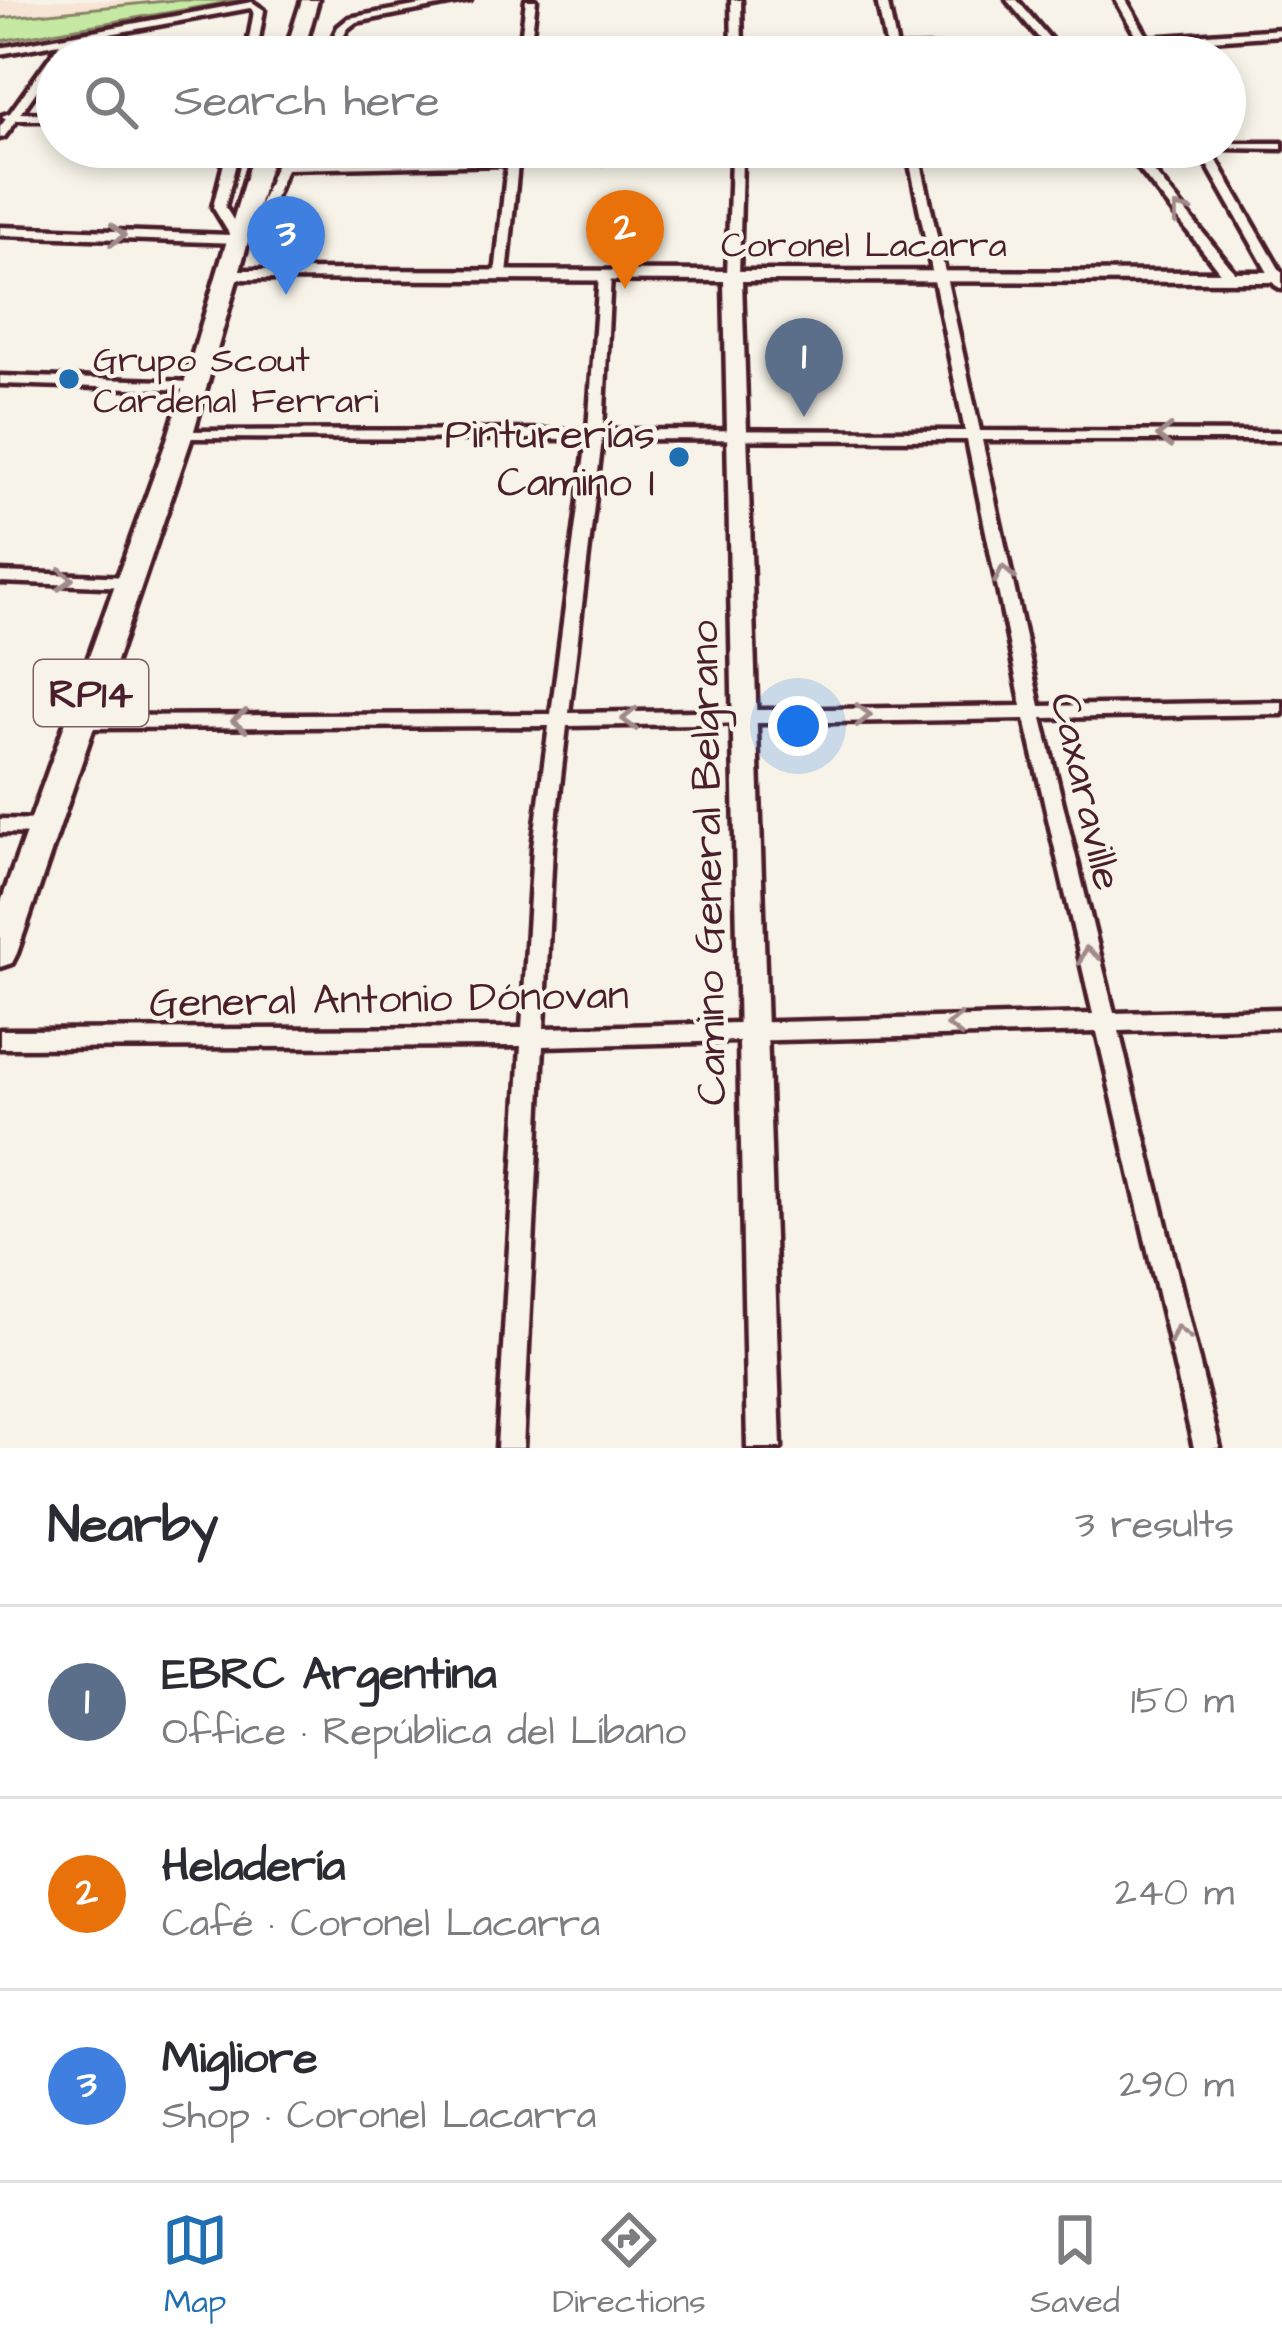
<!DOCTYPE html>
<html lang="en">
<head>
<meta charset="utf-8">
<style>
  :root { --surface:#fff; --page:#f7f7f7; --text:#2b2b33; --muted:#7c7c81; --line:#e1e1e2; --accent:#1f6fb2 }
  body { margin:0; font-family:"Architects Daughter",sans-serif; background:var(--page); color:var(--text) }
  .you { position:absolute; left:798px; top:726px; width:42px; height:42px; margin:-30px; border:9px solid #fff; border-radius:50%; background:#1a73e8; box-shadow:0 0 0 18px #1a73e833 }
  .badge { display:grid; place-items:center; width:78px; height:78px; border-radius:50%; background:var(--accent); color:#fff; font-size:39px; font-weight:700 }
  .pin { position:absolute; translate:-50% -99px; filter:drop-shadow(0 3px 6px #0008) }
  .pin::after { content:''; position:absolute; top:63px; width:42px; height:36px; background:inherit; clip-path:polygon(0 0,100% 0,50% 100%) }
  .list { margin:0; padding:0; list-style:none }
  h2 { display:flex; justify-content:space-between; align-items:center; height:156px; margin:0; padding:0 48px; font-size:51px }
  h2 small { font-size:39px; font-weight:400; color:var(--muted) }
  .list li { display:grid; grid-template-columns:78px 1fr auto; gap:36px; align-items:center; box-sizing:border-box; height:192px; padding:0 48px; border-top:3px solid var(--line) }
  .list b { display:block; font-size:45px; white-space:nowrap }
  .list p { margin:0; font-size:39px; white-space:nowrap; color:var(--muted) }
  .list em { font-size:39px; font-style:normal; color:var(--muted) }
  .icon { flex:none; width:66px; height:66px; fill:none; stroke:currentColor; stroke-width:2; stroke-linecap:round; stroke-linejoin:round }
  .map { position:relative; flex:none; width:1282px; height:1448px; overflow:hidden }
  .search { position:absolute; background:var(--surface); box-shadow:0 6px 18px #0003; left:36px; right:36px; top:36px; height:132px; display:flex; align-items:center; gap:30px; box-sizing:border-box; padding:0 42px; border-radius:66px; color:var(--muted); font-size:45px }
  .sheet { height:732px; background:var(--surface) }
  nav { display:flex; justify-content:space-around; align-items:center; box-sizing:border-box; height:168px; border-top:3px solid var(--line); background:var(--surface); font-size:33px; color:var(--muted) }
  nav a { display:grid; justify-items:center; gap:6px }
  nav .on { color:var(--accent) }
  .map>svg:first-child { display:block }
  .built { fill:#f6e4d5 }
  .green { fill:#c5e9a2; stroke:#888466; stroke-width:3 }
  .lines { fill:none; stroke-linecap:round; stroke-linejoin:round }
  .minor-casing { stroke:#4a1f2b; stroke-width:9 }
  .tertiary-casing { stroke:#4a1f2b; stroke-width:9 }
  .primary-casing { stroke:#4a1f2b; stroke-width:9 }
  .minor { fill:#f7f3e8; fill-rule:evenodd }
  .tertiary { fill:#f7f3e8; fill-rule:evenodd }
  .primary { fill:#f7f3e8; fill-rule:evenodd }
  .oneway { stroke:#a0898a }
  .poi-dot { fill:#1f6fb2; stroke:#f7f3e8; stroke-width:4.5 }
  .labels { text-anchor:middle; stroke-width:9; stroke-linejoin:round; paint-order:stroke }
  .far-street-label { font-size:36px; fill:#4a1f2b; stroke:#f7f3e8 }
  .far-poi-label { font-size:36px; fill:#4a1f2b; stroke:#f7f3e8; text-anchor:start }
  .shield { fill:#f7f3e8; stroke:#7e5f64; stroke-width:3 }
  .shield-label { font-size:39px; font-weight:bold; fill:#4a1f2b }
  .poi-label { font-size:42px; fill:#4a1f2b; stroke:#f7f3e8; text-anchor:end }
  .street-label { font-size:42px; fill:#4a1f2b; stroke:#f7f3e8 }
</style>
</head>
<body>
<div class="map">
<svg width="1282" height="1448" viewBox="0 0 1282 1448">
  <rect width="100%" height="100%" fill="#f7f3e8"/>
  <filter id="ink" filterUnits="userSpaceOnUse"><feTurbulence type="fractalNoise" baseFrequency=".00833" numOctaves="2"/><feDisplacementMap in="SourceGraphic" scale="24" xChannelSelector="R" yChannelSelector="G"/><feConvolveMatrix kernelMatrix="1 2 1 2 8 2 1 2 1" color-interpolation-filters="sRGB"/></filter>
  <g filter="url(#ink)">
    <polygon class="built" points="0,0 253,0 0,43"/>
    <polygon class="green" points="174,0 242,0 0,41 0,18"/>
    <g class="lines">
      <g class="minor-casing">
        <g id="minor">
          <polygon points="448,0 470,0 356,22 347,29 334,57 324,57 338,27 349,18"/>
          <polygon points="526,0 536,0 529,57 519,57"/>
          <polygon points="731,0 741,0 742,52 887,49 877,0 887,0 897,48 1045,45 1007,0 1017,0 1055,45 1138,39 1116,0 1126,0 1148,38 1282,29 1282,35 1152,44 1159,57 1149,57 1142,45 1061,51 1062,53 1057,56 1050,51 899,55 899,57 648,57 653,54 732,52"/>
          <polygon points="252,2 264,10 256,57 246,57 254,11 250,8 72,41 61,57 57,57 57,62 21,113 57,114 57,120 17,120 4,137 0,138 0,127 6,119 2,116 10,113 60,43 0,54 0,48"/>
          <polygon points="1225,143 1282,143 1282,149 1221,148 1225,147"/>
          <path d="M228,147H240L225,207L240,231L254,219L283,147H295L289,162L507,157L509,147H519V157L731,152V147H743V151L1066,147L1060,150L919,154L980,431L1282,432V440H982L1040,706L1282,702V714L1042,718L1114,1013L1282,1009V1027L1119,1031L1220,1448H1194L1097,1032L543,1046L523,1448H497L521,1046L0,1048V1030L522,1028L533,847L549,726L81,728L72,722L81,716L551,714L587,439L181,438L176,437V431L588,430L599,275L605,271L611,275L603,430L965,431L908,154L742,158L739,276L733,280L727,276L731,158L518,164L507,275L501,279L495,275L507,164L286,169L266,221L239,243L0,235V227L230,235L213,207ZM602,439L967,440L1022,706L569,713ZM1025,719L1093,1014L544,1028L553,847L567,726Z"/>
          <polygon points="1122,147 1134,147 1236,274 1236,280 1226,280"/>
          <polygon points="1197,147 1209,147 1282,274 1282,289 1275,285"/>
          <polygon points="0,376 196,382 203,386 196,390 0,384"/>
          <polygon points="0,572 129,577 137,582 129,587 0,582"/>
          <polygon points="0,819 44,820 51,822 54,827 51,832 44,834 0,833"/>
        </g>
      </g>
      <g class="tertiary-casing">
        <polygon id="tertiary" points="230,270 1282,272 1282,282 742,281 781,1448 747,1448 724,281 224,279 221,275"/>
      </g>
      <g class="primary-casing">
        <g id="primary">
          <polygon points="302,0 318,0 302,57 284,57"/>
          <polygon points="255,147 275,147 193,434 17,953 12,963 0,967 0,905 169,434"/>
        </g>
      </g>
      <use href="#minor" class="minor"/>
      <use href="#tertiary" class="tertiary"/>
      <use href="#primary" class="primary"/>
    </g>
    <defs><path id="oneway-chevron" d="M-2-3.5L2.5 0L-2 3.5" fill="none" stroke-width="1.6" stroke-linecap="round" stroke-linejoin="round" transform="scale(3)"/></defs>
    <g class="oneway">
      <use href="#oneway-chevron" transform="translate(1180 212) rotate(-128)"/>
      <use href="#oneway-chevron" transform="translate(117 235) rotate(2)"/>
      <use href="#oneway-chevron" transform="translate(1165 436) rotate(180)"/>
      <use href="#oneway-chevron" transform="translate(1004 574) rotate(-101)"/>
      <use href="#oneway-chevron" transform="translate(65 579) rotate(2)"/>
      <use href="#oneway-chevron" transform="translate(863 715) rotate(-1)"/>
      <use href="#oneway-chevron" transform="translate(630 719) rotate(179)"/>
      <use href="#oneway-chevron" transform="translate(240 721) rotate(180)"/>
      <use href="#oneway-chevron" transform="translate(1088 955) rotate(-103)"/>
      <use href="#oneway-chevron" transform="translate(955 1025) rotate(179)"/>
      <use href="#oneway-chevron" transform="translate(1179 1334) rotate(-104)"/>
    </g>
  </g>
  <g class="poi-dot">
    <circle cx="69" cy="379" r="12"/>
    <circle cx="679" cy="457" r="12"/>
  </g>
  <g class="labels">
    <g class="far-street-label">
      <text x="864" y="256">Coronel Lacarra</text>
    </g>
    <g class="far-poi-label">
      <text x="93" y="371">Grupo Scout<tspan x="93" dy="41">Cardenal Ferrari</tspan></text>
    </g>
    <rect class="shield" x="34" y="660" width="114" height="66" rx="9"/>
    <g class="shield-label">
      <text x="91" y="707">RP14</text>
    </g>
    <g class="poi-label">
      <text x="655" y="448">Pinturerías<tspan x="655" dy="48">Camino I</tspan></text>
    </g>
    <g class="street-label">
      <text transform="translate(1088 791) rotate(77)" y="15">Caxaraville</text>
      <text transform="translate(706 863) rotate(-91)" y="15">Camino General Belgrano</text>
      <text transform="translate(389 997) rotate(-1)" y="15">General Antonio Dónovan</text>
    </g>
  </g>
</svg>
<div class="you"></div>
<div class="pin badge" style="left:804px;top:417px;background:#5c6f8a">1</div>
<div class="pin badge" style="left:625px;top:289px;background:#e8710a">2</div>
<div class="pin badge" style="left:286px;top:295px;background:#3f7fe0">3</div>
<div class="search"><svg class="icon" aria-label="search" viewBox="0 0 24 24"><circle cx="10" cy="10" r="6"/><path d="M15 15l6 6"/></svg>Search here</div>
</div>
<section class="sheet">
<h2>Nearby<small>3 results</small></h2>
<ul class="list">
<li><span class="badge" style="background:#5c6f8a">1</span><div><b>EBRC Argentina</b><p>Office · República del Líbano</p></div><em>150 m</em></li>
<li><span class="badge" style="background:#e8710a">2</span><div><b>Heladería</b><p>Café · Coronel Lacarra</p></div><em>240 m</em></li>
<li><span class="badge" style="background:#3f7fe0">3</span><div><b>Migliore</b><p>Shop · Coronel Lacarra</p></div><em>290 m</em></li>
</ul>
</section>
<nav>
<a class="on"><svg class="icon" aria-label="map" viewBox="0 0 24 24"><path d="M3 6l6-2 6 2 6-2v14l-6 2-6-2-6 2zM9 4v14M15 6v14"/></svg>Map</a>
<a><svg class="icon" aria-label="directions" viewBox="0 0 24 24"><path d="M12 3l9 9-9 9-9-9zM9 14v-3h6M13 9l2 2-2 2"/></svg>Directions</a>
<a><svg class="icon" aria-label="saved" viewBox="0 0 24 24"><path d="M7 4h10v16l-5-4-5 4z"/></svg>Saved</a>
</nav>
</body>
</html>
